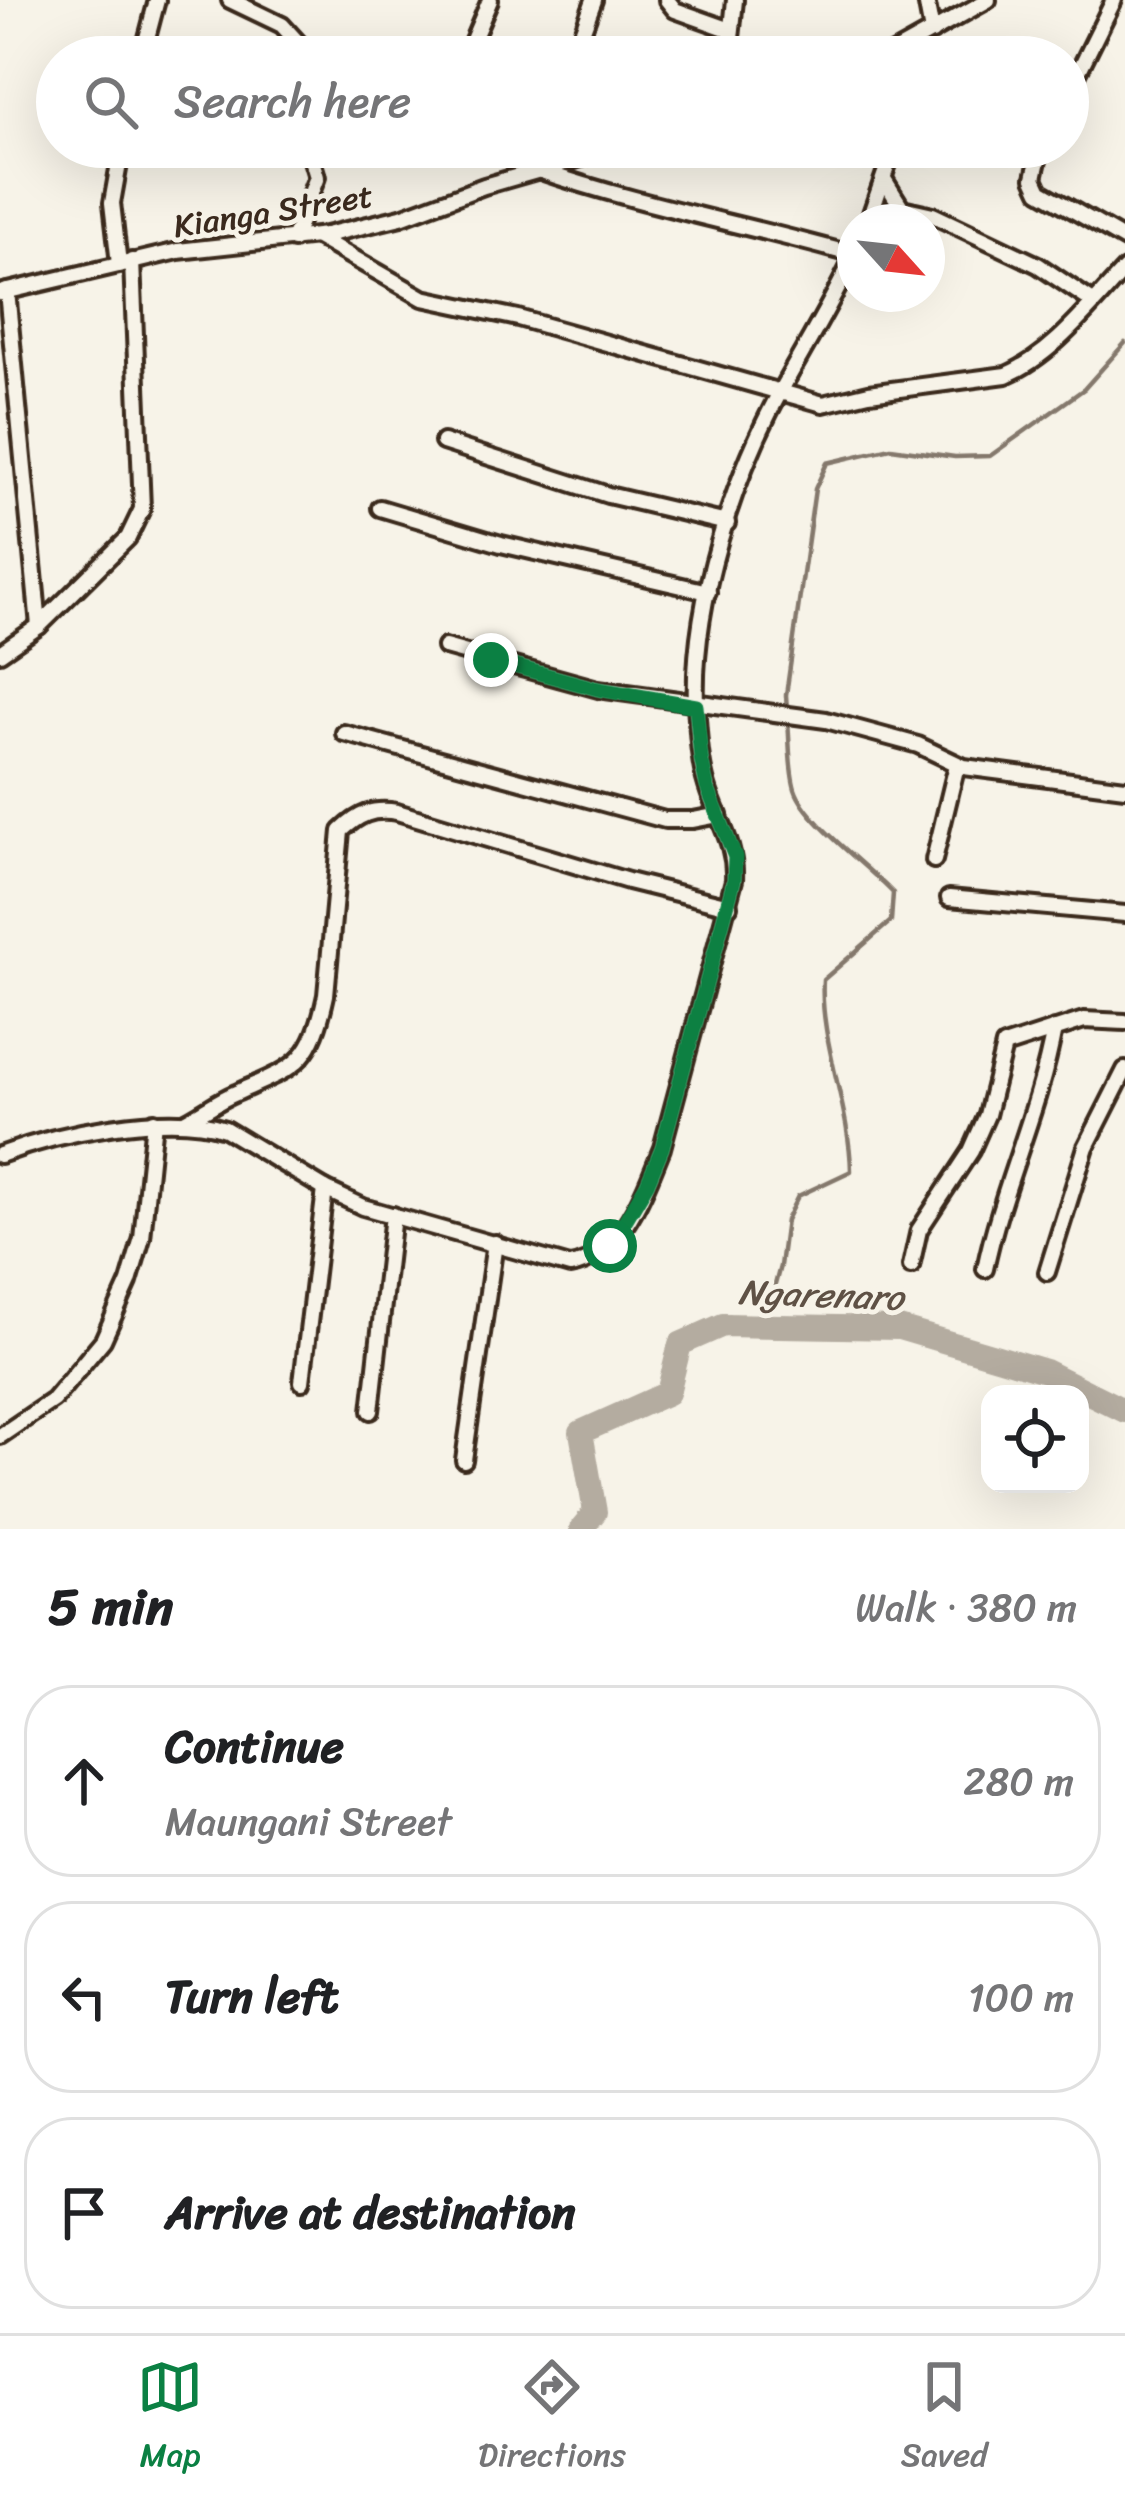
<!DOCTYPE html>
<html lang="en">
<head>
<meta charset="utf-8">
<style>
  :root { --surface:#fff; --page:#f6f6f6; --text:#202124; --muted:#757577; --line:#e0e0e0; --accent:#0b8043 }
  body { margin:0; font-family:Sriracha,sans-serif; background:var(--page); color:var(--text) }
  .controls { position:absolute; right:36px; bottom:36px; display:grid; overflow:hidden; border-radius:24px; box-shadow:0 12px 48px #0002 }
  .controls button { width:108px; height:108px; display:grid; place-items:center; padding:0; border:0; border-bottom:3px solid var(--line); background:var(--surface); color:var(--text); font:60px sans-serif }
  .compass { position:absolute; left:837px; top:204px; width:108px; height:108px; border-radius:50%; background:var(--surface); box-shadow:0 12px 48px #0002; rotate:117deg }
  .stop { position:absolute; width:36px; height:36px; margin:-27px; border:9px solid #0b8043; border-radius:50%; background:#fff }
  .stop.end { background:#0b8043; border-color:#fff; box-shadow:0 3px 12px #0008 }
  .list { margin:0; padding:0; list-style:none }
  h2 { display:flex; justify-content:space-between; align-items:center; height:156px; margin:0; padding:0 48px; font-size:51px }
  h2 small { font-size:39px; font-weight:400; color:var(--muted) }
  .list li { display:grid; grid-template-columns:78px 1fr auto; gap:36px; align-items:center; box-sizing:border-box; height:192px; margin:0 24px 24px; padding:0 24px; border:3px solid var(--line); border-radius:48px }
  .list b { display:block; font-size:45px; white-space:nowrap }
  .list p { margin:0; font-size:39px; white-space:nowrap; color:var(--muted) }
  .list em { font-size:39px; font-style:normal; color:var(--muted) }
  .icon { flex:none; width:66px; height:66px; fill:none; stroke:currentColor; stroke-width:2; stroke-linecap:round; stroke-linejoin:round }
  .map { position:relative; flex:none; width:1125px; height:1529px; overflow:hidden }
  .search { position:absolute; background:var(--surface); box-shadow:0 12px 48px #0002; left:36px; right:36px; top:36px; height:132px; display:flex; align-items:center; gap:30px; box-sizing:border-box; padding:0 42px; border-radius:66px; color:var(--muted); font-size:45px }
  .sheet { height:804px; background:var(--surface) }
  nav { display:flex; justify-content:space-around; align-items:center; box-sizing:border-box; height:168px; border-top:3px solid var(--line); background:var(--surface); font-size:33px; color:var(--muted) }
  nav a { display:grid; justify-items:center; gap:6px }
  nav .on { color:var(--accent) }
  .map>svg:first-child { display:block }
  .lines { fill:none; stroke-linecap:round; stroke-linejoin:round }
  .stream { stroke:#84786c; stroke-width:4.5 }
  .river { stroke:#b4aca0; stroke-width:24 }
  .minor-casing { stroke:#3b2a1e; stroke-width:22 }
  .minor { stroke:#f7f3e8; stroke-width:14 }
  .route { stroke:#0b8043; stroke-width:15 }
  .labels { text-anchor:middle; stroke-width:10; stroke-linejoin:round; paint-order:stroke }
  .street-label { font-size:33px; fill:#3b2a1e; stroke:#f7f3e8 }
  .water-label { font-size:36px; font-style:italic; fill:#5f5145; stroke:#f7f3e8 }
</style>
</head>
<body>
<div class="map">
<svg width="1125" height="1529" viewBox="0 0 1125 1529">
  <rect width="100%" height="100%" fill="#f7f3e8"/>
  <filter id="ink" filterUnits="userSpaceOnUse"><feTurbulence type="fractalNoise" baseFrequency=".00833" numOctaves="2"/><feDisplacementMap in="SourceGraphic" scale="24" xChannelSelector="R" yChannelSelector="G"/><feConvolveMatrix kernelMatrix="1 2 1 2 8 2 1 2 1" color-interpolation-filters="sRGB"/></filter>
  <g filter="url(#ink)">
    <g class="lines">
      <g class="stream">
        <polyline points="787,710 786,695 815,489 827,463 891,448 955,457 990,456 1084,389 1125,343"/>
        <path d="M764,1326L780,1266L786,1220L798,1196L851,1171C850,1106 819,1040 823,980L891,921L893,893C868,866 805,821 795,789C789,769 790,742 788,721"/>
      </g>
      <polyline class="river" points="581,1529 595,1512 581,1432 668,1393 680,1344 723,1325 899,1328 1045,1371 1125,1411"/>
      <g class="minor-casing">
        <g id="minor">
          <polyline points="230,0 282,25 311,57"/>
          <polyline points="667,0 675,10 731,30"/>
          <polyline points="735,0 731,38 738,57"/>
          <polyline points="926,0 932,32"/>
          <polyline points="470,47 490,0"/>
          <polyline points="142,57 157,0"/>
          <polyline points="573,57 594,0"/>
          <polyline points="886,57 988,0"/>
          <polyline points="1068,93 1114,0"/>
          <polyline points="1041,147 1034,178 1040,191 1125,240"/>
          <path d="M538,170C642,206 749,225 854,255"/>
          <polyline points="884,179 902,208 933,215 1038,265 1093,302"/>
          <polyline points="868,222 894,147"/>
          <path d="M317,237L423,298L518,318L823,404L869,393L1006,375C1053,355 1091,305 1125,269"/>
          <polyline points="293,240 317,177 308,147"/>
          <polyline points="119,264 112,203 122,147"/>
          <polyline points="7,291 39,626"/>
          <polyline points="0,293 178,251 326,235 401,217 484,186 620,147"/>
          <polyline points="443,442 608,495 727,523"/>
          <polyline points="380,508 501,544 708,592"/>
          <polyline points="445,647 598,689 826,720 918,745 964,767 1125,788"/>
          <polyline points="0,653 39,626 128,538 142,509 132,261"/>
          <polyline points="344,733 665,820 693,820 719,815"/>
          <polyline points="934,860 957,765"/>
          <polyline points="949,898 1125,914"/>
          <path d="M186,1121C203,1112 219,1100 236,1093C296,1066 311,1065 326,995L341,831C359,814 372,808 397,812L628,881L729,906"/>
          <path d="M0,1155C58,1133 166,1110 225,1129L325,1189L363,1207L570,1266C622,1257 644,1192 662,1148L734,880C736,843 717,820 707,786C699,760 698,731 696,704C692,604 733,478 781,390C806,345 833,301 855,254"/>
          <polyline points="911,1266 919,1230 971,1151 987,1115 1004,1046 1084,1020 1125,1022"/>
          <path d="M985,1269C1002,1186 1039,1112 1054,1029"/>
          <polyline points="1047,1272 1086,1147 1125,1070"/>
          <polyline points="302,1382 325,1189"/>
          <polyline points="371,1411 393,1215"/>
          <polyline points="0,1436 53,1400 103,1340 129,1282 142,1238 154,1121"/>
          <polyline points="464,1460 495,1243"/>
        </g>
      </g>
      <use href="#minor" class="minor"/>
    </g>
  </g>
  <g class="lines" filter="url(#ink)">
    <polyline class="route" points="491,660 598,689 696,706 701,758 707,787 735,857 734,880 662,1148 647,1184 610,1246"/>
  </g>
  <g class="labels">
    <g class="street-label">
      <text transform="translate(273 210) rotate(-9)" y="12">Kianga Street</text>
    </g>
    <g class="water-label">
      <text transform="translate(821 1294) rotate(2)" y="13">Ngarenaro</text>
    </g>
  </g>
</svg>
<div class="controls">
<button><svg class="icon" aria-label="locate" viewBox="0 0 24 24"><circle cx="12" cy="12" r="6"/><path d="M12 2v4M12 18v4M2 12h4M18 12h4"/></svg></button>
</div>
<svg class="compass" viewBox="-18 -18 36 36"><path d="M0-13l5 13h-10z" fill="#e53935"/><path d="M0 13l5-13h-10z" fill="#757577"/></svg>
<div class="stop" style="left:610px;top:1246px"></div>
<div class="stop end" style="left:491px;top:660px"></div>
<div class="search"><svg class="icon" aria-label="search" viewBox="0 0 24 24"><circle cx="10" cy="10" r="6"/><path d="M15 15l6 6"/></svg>Search here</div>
</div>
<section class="sheet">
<h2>5 min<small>Walk · 380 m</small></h2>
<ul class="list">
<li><svg class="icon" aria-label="ahead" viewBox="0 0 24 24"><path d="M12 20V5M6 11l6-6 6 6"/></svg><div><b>Continue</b><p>Maungani Street</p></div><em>280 m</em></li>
<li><svg class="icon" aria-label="left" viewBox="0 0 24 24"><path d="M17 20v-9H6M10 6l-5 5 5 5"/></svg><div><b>Turn left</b></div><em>100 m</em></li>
<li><svg class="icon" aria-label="arrive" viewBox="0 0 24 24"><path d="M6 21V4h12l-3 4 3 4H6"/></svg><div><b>Arrive at destination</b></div></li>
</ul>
</section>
<nav>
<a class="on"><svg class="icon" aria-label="map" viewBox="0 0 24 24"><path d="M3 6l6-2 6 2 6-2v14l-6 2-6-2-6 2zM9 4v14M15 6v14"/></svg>Map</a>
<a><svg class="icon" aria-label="directions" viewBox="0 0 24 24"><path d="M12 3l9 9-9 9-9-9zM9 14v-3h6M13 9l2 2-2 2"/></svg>Directions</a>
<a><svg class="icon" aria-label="saved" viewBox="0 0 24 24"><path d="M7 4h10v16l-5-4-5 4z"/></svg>Saved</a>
</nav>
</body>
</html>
